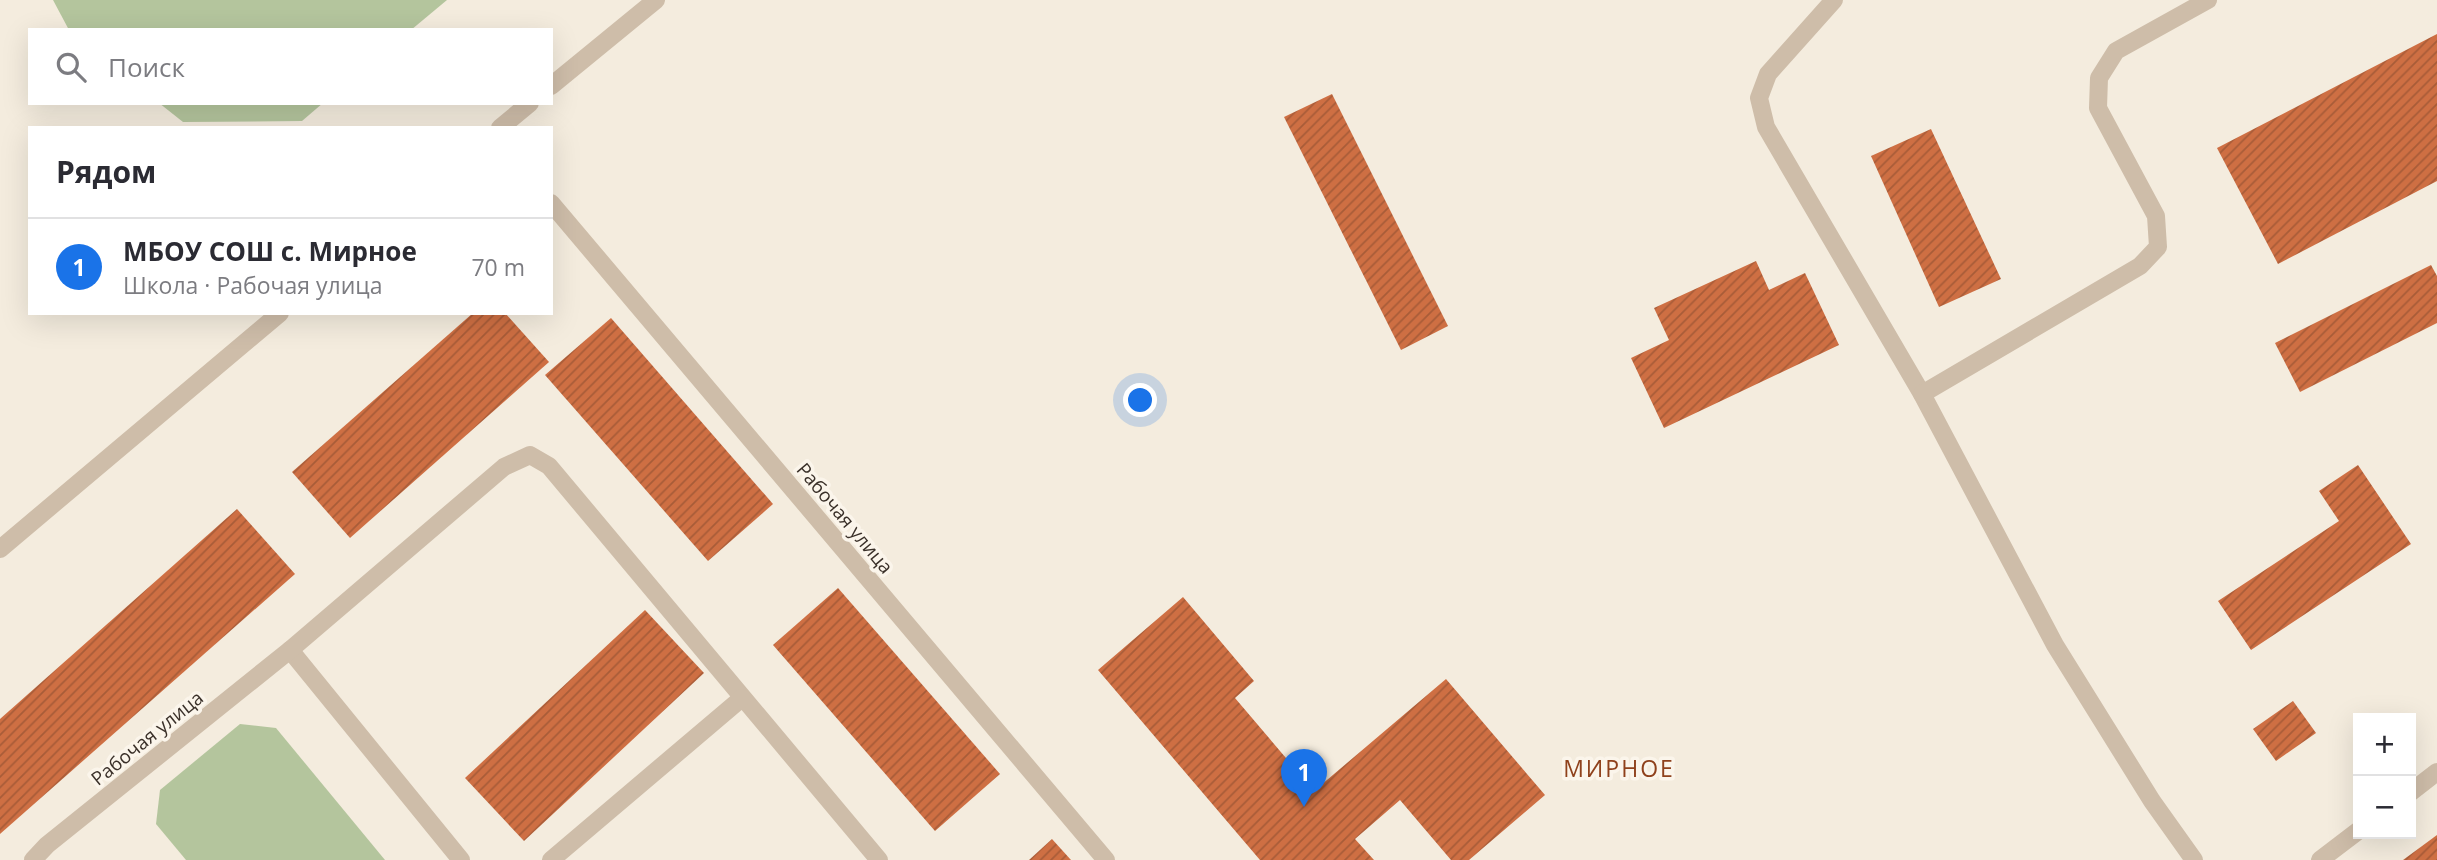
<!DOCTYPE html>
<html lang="ru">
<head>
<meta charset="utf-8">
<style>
  :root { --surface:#fff; --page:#f2f2f3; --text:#2b2b33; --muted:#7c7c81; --line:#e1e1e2; --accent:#1a73e8 }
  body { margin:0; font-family:"Open Sans",sans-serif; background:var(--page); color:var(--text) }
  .controls { position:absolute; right:21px; bottom:21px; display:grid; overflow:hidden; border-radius:0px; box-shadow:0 7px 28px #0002 }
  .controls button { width:63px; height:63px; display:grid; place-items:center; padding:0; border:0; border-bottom:2px solid var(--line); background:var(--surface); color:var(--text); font:35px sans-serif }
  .you { position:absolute; left:1141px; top:401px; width:24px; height:24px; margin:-18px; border:5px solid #fff; border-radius:50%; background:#1a73e8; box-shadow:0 0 0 10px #1a73e833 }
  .badge { display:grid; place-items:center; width:46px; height:46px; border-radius:50%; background:var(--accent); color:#fff; font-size:23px; font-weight:700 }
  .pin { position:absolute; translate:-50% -58px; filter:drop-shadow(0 2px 4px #0008) }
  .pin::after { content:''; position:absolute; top:37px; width:24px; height:21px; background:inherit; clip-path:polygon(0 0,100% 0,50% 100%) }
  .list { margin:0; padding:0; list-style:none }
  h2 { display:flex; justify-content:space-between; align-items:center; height:91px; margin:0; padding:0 28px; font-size:30px }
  h2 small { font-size:23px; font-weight:400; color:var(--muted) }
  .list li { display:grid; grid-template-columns:46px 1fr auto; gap:21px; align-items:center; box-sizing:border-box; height:98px; padding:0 28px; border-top:2px solid var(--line) }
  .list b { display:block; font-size:26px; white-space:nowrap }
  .list p { margin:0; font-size:23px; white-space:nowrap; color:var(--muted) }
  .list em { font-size:23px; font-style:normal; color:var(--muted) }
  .icon { flex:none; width:38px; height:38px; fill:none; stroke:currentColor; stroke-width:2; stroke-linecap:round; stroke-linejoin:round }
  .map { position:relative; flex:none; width:2437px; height:860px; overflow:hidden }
  .search { position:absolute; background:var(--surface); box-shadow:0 7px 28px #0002; left:28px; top:28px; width:525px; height:77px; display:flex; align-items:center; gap:18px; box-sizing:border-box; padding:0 24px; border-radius:0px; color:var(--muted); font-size:26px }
  .panel { position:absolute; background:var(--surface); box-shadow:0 7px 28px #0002; left:28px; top:126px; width:525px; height:189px; border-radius:0px }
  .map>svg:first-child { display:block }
  .grass { fill:#b4c59d }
  .building { fill:url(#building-hatch) }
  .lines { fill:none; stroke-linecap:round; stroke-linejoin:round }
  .service { stroke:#cebda9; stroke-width:18 }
  .minor { stroke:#cebda9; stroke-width:18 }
  .labels { text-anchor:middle; stroke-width:7; stroke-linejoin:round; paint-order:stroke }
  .street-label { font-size:19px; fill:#3a3029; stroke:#fbf5eb }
  .quarter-label { font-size:23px; letter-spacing:2px; fill:#8f411c; stroke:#fbf5eb }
</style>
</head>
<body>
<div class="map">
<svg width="2437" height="860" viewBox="0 0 2437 860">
  <defs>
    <pattern id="building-hatch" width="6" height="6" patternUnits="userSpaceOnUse" patternTransform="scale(1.75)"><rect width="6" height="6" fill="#ce6f43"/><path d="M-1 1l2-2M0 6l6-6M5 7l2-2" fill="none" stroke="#a85c38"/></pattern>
  </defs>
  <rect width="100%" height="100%" fill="#f4ecde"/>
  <g class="grass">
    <polygon points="53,0 447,0 411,30 69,30"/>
    <polygon points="159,103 323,103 302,121 183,122"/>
    <polygon points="240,724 276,728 385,860 186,860 156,824 160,790"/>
  </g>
  <g class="building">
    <polygon points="2437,34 2437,181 2278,264 2217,148"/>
    <polygon points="1332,94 1448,326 1401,350 1284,117"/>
    <polygon points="1931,129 2001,279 1939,307 1871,156"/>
    <polygon points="1756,261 1769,290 1805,273 1839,345 1664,428 1631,358 1669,340 1654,308"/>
    <polygon points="2431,265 2437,276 2437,323 2300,392 2275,343"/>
    <polygon points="473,313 505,313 549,362 350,538 292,472"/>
    <polygon points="611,318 773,504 708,561 545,375"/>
    <polygon points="2358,465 2411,544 2251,650 2218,601 2339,521 2319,491"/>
    <polygon points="237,509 295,574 0,834 0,719"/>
    <polygon points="838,588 1000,774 935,831 773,645"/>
    <polygon points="1183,597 1254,681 1235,698 1314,791 1446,679 1545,795 1469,860 1451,860 1400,800 1355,839 1374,860 1260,860 1098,670"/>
    <polygon points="645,610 704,673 524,841 465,778"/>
    <polygon points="2293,701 2316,733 2276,761 2253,729"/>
    <polygon points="2437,835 2437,860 2403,860"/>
    <polygon points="1052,839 1071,860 1029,860"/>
  </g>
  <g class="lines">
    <g class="service">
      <polyline points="1834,0 1768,74 1759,98 1766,127 1922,394 2055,645 2152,801 2194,860"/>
      <polyline points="1922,394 2140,266 2158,247 2156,216 2098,108 2099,78 2116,51 2208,0"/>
    </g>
    <g class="minor">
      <polyline points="551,86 656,0"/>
      <polyline points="500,128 530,103"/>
      <polyline points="551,203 1106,860"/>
      <polyline points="0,549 280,313"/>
      <polyline points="290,650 461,860"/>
      <polyline points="2411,792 2437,772"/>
      <polyline points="33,860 47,845 290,650 504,467 530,455 549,466 879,860"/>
      <polyline points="551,860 742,698"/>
      <polyline points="2320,860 2358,831"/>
    </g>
  </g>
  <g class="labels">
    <g class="street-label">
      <text transform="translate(845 518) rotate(50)" y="7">Рабочая улица</text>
      <text transform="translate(147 738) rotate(-39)" y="7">Рабочая улица</text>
    </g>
    <g class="quarter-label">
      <text x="1619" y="777">МИРНОЕ</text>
    </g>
  </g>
</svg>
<div class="controls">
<button>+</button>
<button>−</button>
</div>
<div class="you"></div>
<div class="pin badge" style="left:1304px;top:807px">1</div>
<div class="search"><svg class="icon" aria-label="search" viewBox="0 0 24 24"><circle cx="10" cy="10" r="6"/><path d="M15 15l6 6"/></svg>Поиск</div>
<section class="panel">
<h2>Рядом<small></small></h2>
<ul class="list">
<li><span class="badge">1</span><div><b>МБОУ СОШ с. Мирное</b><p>Школа · Рабочая улица</p></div><em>70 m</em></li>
</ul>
</section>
</div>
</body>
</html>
